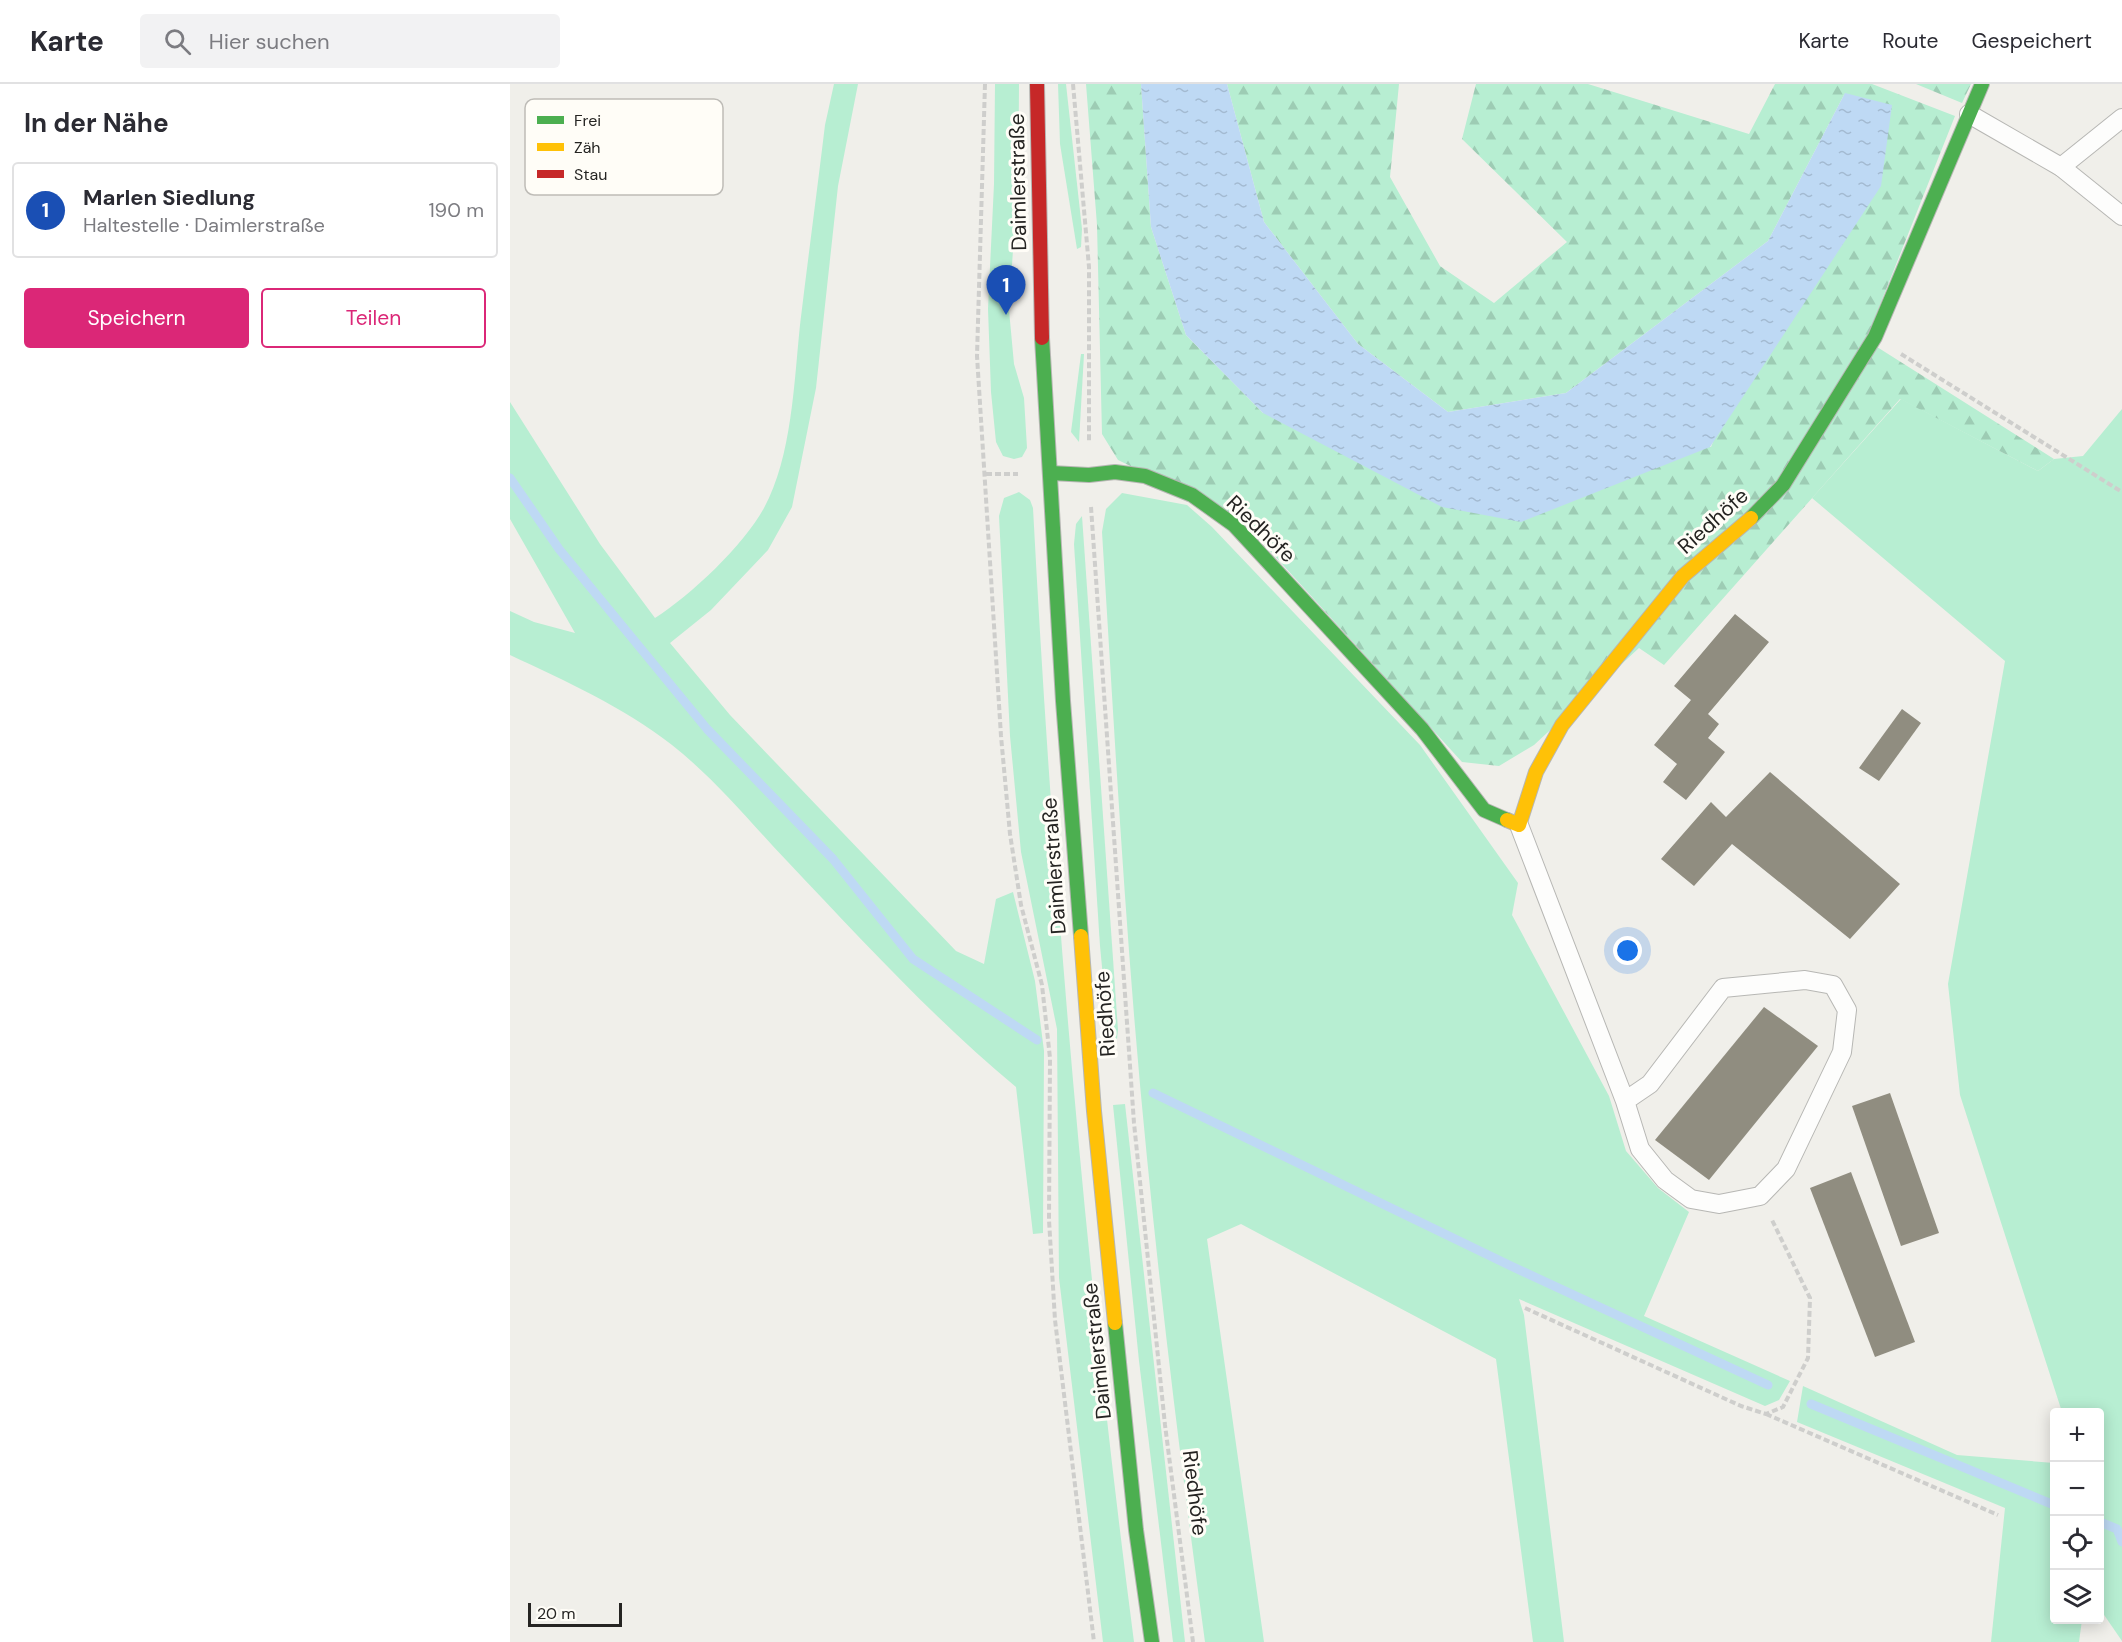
<!DOCTYPE html>
<html lang="de">
<head>
<meta charset="utf-8">
<style>
  :root { --surface:#fff; --page:#f2f2f3; --text:#2b2b33; --muted:#7c7c81; --line:#e1e1e2; --accent:#db2777 }
  body { margin:0; font-family:"DM Sans",sans-serif; background:var(--page); color:var(--text) }
  .controls { position:absolute; right:18px; bottom:18px; display:grid; overflow:hidden; border-radius:6px; box-shadow:0 3px 15px #0003 }
  .controls button { width:54px; height:54px; display:grid; place-items:center; padding:0; border:0; border-bottom:2px solid var(--line); background:var(--surface); color:var(--text); font:30px sans-serif }
  .scale { position:absolute; left:18px; bottom:15px; width:94px; box-sizing:border-box; padding-left:6px; border:3px solid #252422; border-top:0; font-size:16px; line-height:21px; white-space:nowrap; color:#252422; -webkit-text-stroke:4px #fffdf7; paint-order:stroke }
  .you { position:absolute; left:1118px; top:867px; width:21px; height:21px; margin:-15px; border:4px solid #fff; border-radius:50%; background:#1a73e8; box-shadow:0 0 0 9px #1a73e833 }
  .badge { display:grid; place-items:center; width:39px; height:39px; border-radius:50%; background:var(--accent); color:#fff; font-size:20px; font-weight:700 }
  .pin { position:absolute; translate:-50% -50px; filter:drop-shadow(0 2px 3px #0008) }
  .pin::after { content:''; position:absolute; top:32px; width:21px; height:18px; background:inherit; clip-path:polygon(0 0,100% 0,50% 100%) }
  .list { margin:0; padding:0; list-style:none }
  h2 { display:flex; justify-content:space-between; align-items:center; height:78px; margin:0; padding:0 24px; font-size:26px }
  h2 small { font-size:20px; font-weight:400; color:var(--muted) }
  .list li { display:grid; grid-template-columns:39px 1fr auto; gap:18px; align-items:center; box-sizing:border-box; height:96px; margin:0 12px 12px; padding:0 12px; border:2px solid var(--line); border-radius:6px }
  .list b { display:block; font-size:22px; white-space:nowrap }
  .list p { margin:0; font-size:20px; white-space:nowrap; color:var(--muted) }
  .list em { font-size:20px; font-style:normal; color:var(--muted) }
  .actions { display:flex; gap:12px; padding:18px 24px }
  .actions a { flex:1; padding:14px 0; border:2px solid var(--accent); border-radius:6px; text-align:center; font-size:21px; color:var(--accent) }
  .actions .main { background:var(--accent); color:#fff }
  .icon { flex:none; width:33px; height:33px; fill:none; stroke:currentColor; stroke-width:2; stroke-linecap:round; stroke-linejoin:round }
  .map { position:relative; flex:none; width:1612px; height:1558px; overflow:hidden }
  header { display:flex; align-items:center; gap:36px; box-sizing:border-box; height:84px; padding:0 30px; background:var(--surface); border-bottom:2px solid var(--line) }
  header strong { font-size:28px }
  nav { display:flex; gap:33px; margin-inline-start:auto; font-size:21px }
  .search { width:420px; height:54px; background:var(--page); display:flex; align-items:center; gap:15px; box-sizing:border-box; padding:0 21px; border-radius:6px; color:var(--muted); font-size:22px }
  main { display:flex }
  aside { flex:1; background:var(--surface) }
  .map>svg:first-child { display:block }
  .green { fill:#b7eed2 }
  .forest { fill:url(#forest-firs) }
  .water { fill:url(#water-ripples) }
  .lines { fill:none; stroke-linecap:round; stroke-linejoin:round }
  .stream { stroke:#bed9f4; stroke-width:9 }
  .building { fill:#908d80 }
  .lane-casing { stroke:#b7b7b4; stroke-width:20 }
  .fast-casing { stroke:#b7b7b4; stroke-width:16 }
  .slow-casing { stroke:#b7b7b4; stroke-width:16 }
  .jam-casing { stroke:#b7b7b4; stroke-width:16 }
  .path { stroke:#cececc; stroke-width:4; stroke-dasharray:6 3; stroke-linecap:butt }
  .lane { stroke:#fdfdfc; stroke-width:18 }
  .fast { stroke:#4caf50; stroke-width:14 }
  .slow { stroke:#ffc107; stroke-width:14 }
  .jam { stroke:#c62828; stroke-width:14 }
  .labels { text-anchor:middle; stroke-width:6; stroke-linejoin:round; paint-order:stroke }
  .street-label { font-size:21px; fill:#252422; stroke:#fffdf7 }
  .key { fill:#fffdf7; stroke:#bebcb7; stroke-width:1.5 }
  .key-label { font-size:16px; fill:#252422 }
</style>
</head>
<body>
<header>
<strong>Karte</strong>
<div class="search"><svg class="icon" aria-label="search" viewBox="0 0 24 24"><circle cx="10" cy="10" r="6"/><path d="M15 15l6 6"/></svg>Hier suchen</div>
<nav><a>Karte</a><a>Route</a><a>Gespeichert</a></nav>
</header>
<main>
<aside>
<h2>In der Nähe<small></small></h2>
<ul class="list">
<li><span class="badge" style="background:#1a4fb4">1</span><div><b>Marlen Siedlung</b><p>Haltestelle · Daimlerstraße</p></div><em>190 m</em></li>
</ul>
<div class="actions"><a class="main">Speichern</a><a>Teilen</a></div>
</aside>
<div class="map">
<svg width="1612" height="1558" viewBox="0 0 1612 1558">
  <defs>
    <pattern id="forest-firs" width="22" height="20" patternUnits="userSpaceOnUse" patternTransform="scale(1.5)"><rect width="22" height="20" fill="#b7eed2"/><path d="M5 1l3.5 6h-7zM16 11l3.5 6h-7z" fill="#9dccb4"/></pattern>
    <pattern id="water-ripples" width="26" height="14" patternUnits="userSpaceOnUse" patternTransform="scale(1.5)"><rect width="26" height="14" fill="#bed9f4"/><path d="M2 4q2-2 4 0t4 0M15 11q2-2 4 0t4 0" fill="none" stroke="#a3bad1"/></pattern>
  </defs>
  <rect width="100%" height="100%" fill="#f0efea"/>
  <g class="green">
    <path d="M324,0H348L328,102L306,304L282,423L258,466L201,526L160,559L220,631L446,867L474,880L486,815L503,808L525,897L534,967L533,1149L523,1150L506,1003C423,934 351,855 277,777C240,738 204,694 162,661C113,623 56,597 0,571V527L24,538L65,549L0,435V318L90,460L145,534C181,511 233,462 254,424C282,373 284,298 290,241C298,174 307,108 315,41Z"/>
    <polygon points="485,0 509,0 508,141 503,166 499,226 504,280 514,314 517,364 512,373 504,375 493,372 486,358 481,308 478,225 484,100"/>
    <polygon points="548,0 556,0 572,145 571,163 567,165 550,60"/>
    <polygon points="571,270 574,270 569,358 561,348"/>
    <polygon points="1391,315 1528,387 1544,375 1573,372 1612,325 1612,1557 1590,1525 1590,1328 1552,1328 1450,1011 1438,900 1495,577 1302,414"/>
    <path d="M509,408L520,416L523,424C543,803 575,1182 624,1558H593L549,1194L547,945L511,768L500,652L489,432L494,414Z"/>
    <path d="M612,409L677,421L702,443L910,661L1008,799L1002,831L1099,1012L1116,1067L1148,1104L1179,1128L1134,1232L1280,1297L1269,1316L1255,1322L1009,1215L1014,1231L1054,1558H1023L986,1275L731,1140L697,1155L754,1558H695C673,1397 653,1236 637,1074C616,866 605,656 592,448L596,425Z"/>
    <polygon points="572,432 608,946 607,955 599,956 590,862 564,460 566,440"/>
    <polygon points="615,1020 675,1558 663,1558 629,1277 603,1021"/>
    <polygon points="1293,1302 1447,1371 1544,1379 1544,1536 1572,1536 1569,1558 1481,1558 1495,1424 1287,1338"/>
  </g>
  <g class="forest">
    <polygon points="576,0 631,0 641,143 676,251 753,329 1201,363 1335,9 1258,157 1056,309 938,328 848,260 754,138 717,0 889,0 880,93 930,182 984,219 1057,158 952,55 966,0 1078,0 1239,50 1265,0 1362,0 1445,32 1356,256 1544,375 1528,387 1390,315 1154,581 1129,564 1024,661 989,682 952,678 733,437 608,376 592,350 587,141"/>
    <polygon points="1406,0 1461,0 1452,19"/>
  </g>
  <polygon class="water" points="631,0 717,0 754,138 848,260 938,328 1056,309 1258,157 1335,9 1382,21 1371,102 1200,363 1011,438 932,423 753,329 676,251 641,143"/>
  <g class="lines">
    <g class="stream">
      <polyline points="0,394 49,465 197,645 323,775 403,875 527,956"/>
      <polyline points="643,1009 1001,1182 1258,1301"/>
      <polyline points="1301,1320 1544,1421"/>
      <polyline points="1590,1438 1607,1445 1612,1458"/>
    </g>
  </g>
  <g class="building">
    <polygon points="1225,530 1259,558 1198,630 1209,640 1198,654 1215,668 1176,716 1153,698 1167,680 1144,661 1181,616 1164,602"/>
    <polygon points="1392,625 1411,639 1369,697 1349,684"/>
    <polygon points="1260,688 1390,800 1340,855 1222,760 1184,802 1151,775 1201,718 1216,733"/>
    <polygon points="1254,923 1308,962 1199,1096 1145,1056"/>
    <polygon points="1380,1009 1429,1149 1391,1162 1342,1022"/>
    <polygon points="1341,1088 1405,1258 1365,1273 1300,1104"/>
  </g>
  <g class="lines">
    <g class="lane-casing">
      <g id="lane">
        <polyline points="1459,30 1551,83 1612,132"/>
        <polyline points="1551,83 1612,34"/>
        <polyline points="1009,741 1115,1017 1130,1065 1155,1096 1181,1115 1209,1120 1250,1112 1276,1085 1332,968 1337,926 1323,901 1295,896 1213,904 1140,1000 1115,1017"/>
      </g>
    </g>
    <g class="fast-casing">
      <g id="fast">
        <polyline points="532,254 553,617 571,852"/>
        <polyline points="541,389 579,391 605,388 635,392 682,411 724,441 912,645 974,726 997,736"/>
        <polyline points="1241,434 1273,401 1365,253 1472,0"/>
        <polyline points="605,1239 626,1446 642,1558"/>
      </g>
    </g>
    <g class="slow-casing">
      <g id="slow">
        <polyline points="997,736 1009,741 1026,688 1052,641 1173,492 1241,434"/>
        <polyline points="571,852 584,1027 605,1239"/>
      </g>
    </g>
    <g class="jam-casing">
      <polyline id="jam" points="527,0 532,254"/>
    </g>
    <g class="path">
      <polyline points="475,0 467,272 491,652 500,750 511,821 532,901 540,974 539,1136 545,1236 584,1558"/>
      <polyline points="563,0 579,183 579,358"/>
      <polyline points="1391,270 1612,408"/>
      <polyline points="476,390 508,390"/>
      <polyline points="581,423 624,1039 655,1341 683,1558"/>
      <polyline points="1015,1224 1231,1322 1256,1330 1273,1323 1298,1274 1300,1214 1261,1134"/>
      <polyline points="1256,1330 1488,1431"/>
    </g>
    <use href="#lane" class="lane"/>
    <use href="#fast" class="fast"/>
    <use href="#slow" class="slow"/>
    <use href="#jam" class="jam"/>
  </g>
  <g class="labels">
    <g class="street-label">
      <text transform="translate(508 98) rotate(-91)" y="7">Daimlerstraße</text>
      <text transform="translate(1203 437) rotate(-42)" y="7">Riedhöfe</text>
      <text transform="translate(751 445) rotate(44)" y="7">Riedhöfe</text>
      <text transform="translate(544 782) rotate(-94)" y="7">Daimlerstraße</text>
      <text transform="translate(595 930) rotate(-94)" y="7">Riedhöfe</text>
      <text transform="translate(587 1267) rotate(-96)" y="7">Daimlerstraße</text>
      <text transform="translate(685 1409) rotate(83)" y="7">Riedhöfe</text>
    </g>
  </g>
  <rect x="15" y="15" width="198" height="96" rx="9" class="key"/>
  <rect x="27" y="32" width="27" height="8" fill="#4caf50"/>
  <rect x="27" y="59" width="27" height="8" fill="#ffc107"/>
  <rect x="27" y="86" width="27" height="8" fill="#c62828"/>
  <g class="key-label">
    <text x="64" y="42">Frei</text>
    <text x="64" y="69">Zäh</text>
    <text x="64" y="96">Stau</text>
  </g>
</svg>
<div class="controls">
<button>+</button>
<button>−</button>
<button><svg class="icon" aria-label="locate" viewBox="0 0 24 24"><circle cx="12" cy="12" r="6"/><path d="M12 2v4M12 18v4M2 12h4M18 12h4"/></svg></button>
<button><svg class="icon" aria-label="layers" viewBox="0 0 24 24"><path d="M12 4l9 5-9 5-9-5zM3 14l9 5 9-5"/></svg></button>
</div>
<div class="scale">20 m</div>
<div class="you"></div>
<div class="pin badge" style="left:496px;top:231px;background:#1a4fb4">1</div>
</div>
</main>
</body>
</html>
